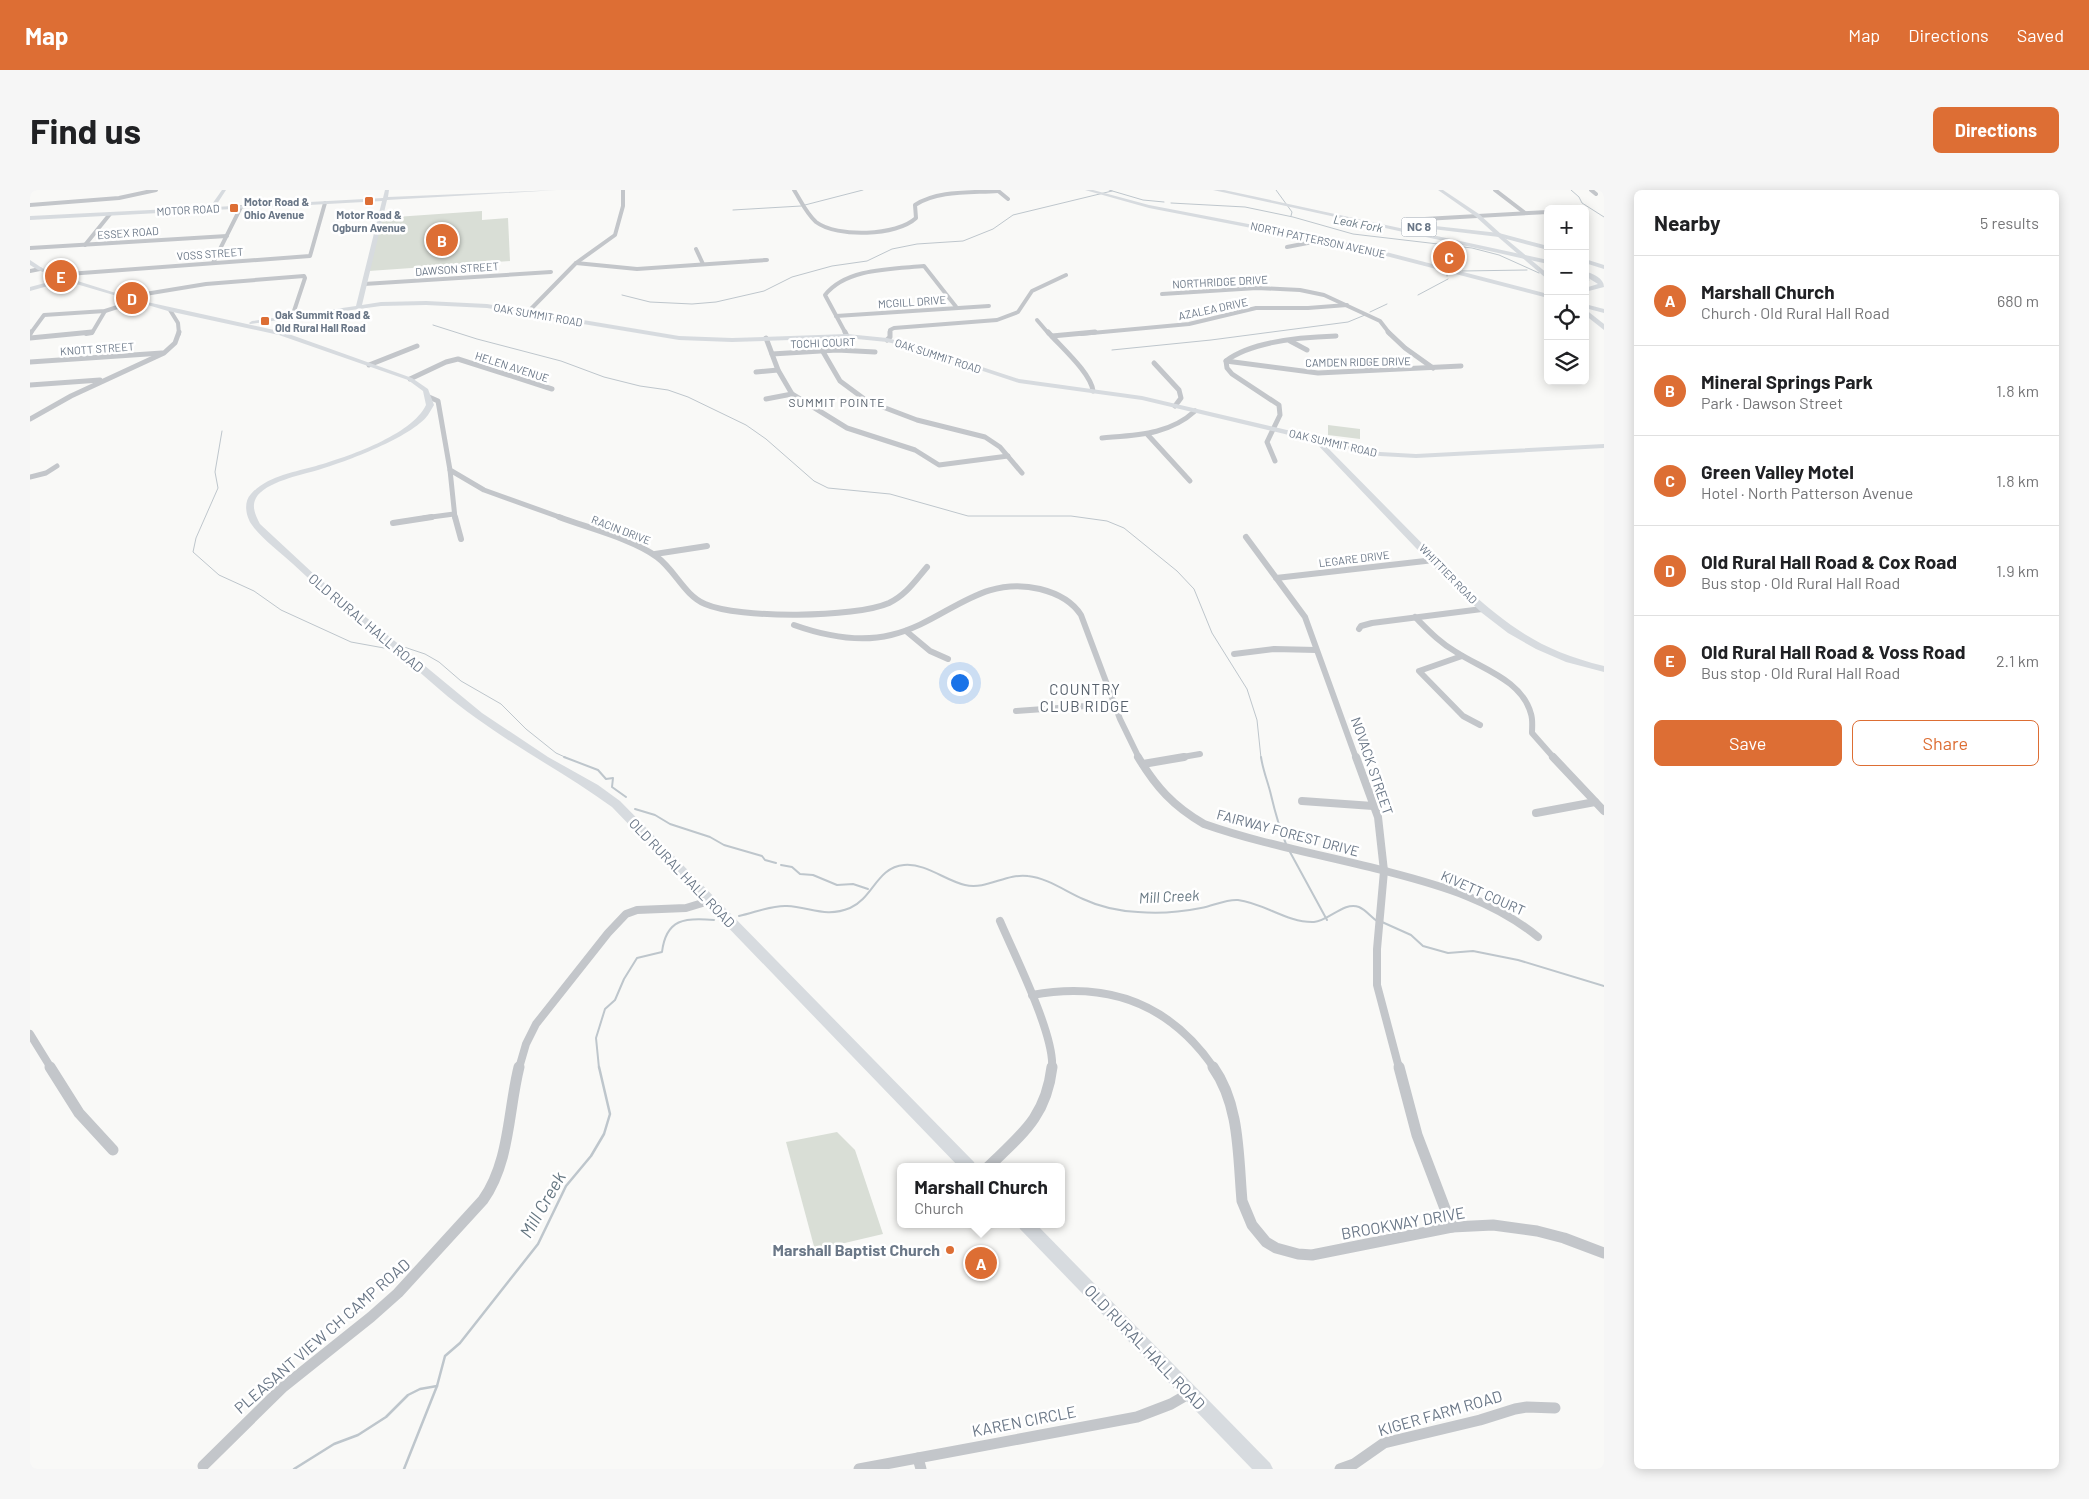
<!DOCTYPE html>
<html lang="en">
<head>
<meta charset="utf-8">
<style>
  :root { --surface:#fff; --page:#f6f6f6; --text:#202124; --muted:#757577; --line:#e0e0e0; --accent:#dd6e34 }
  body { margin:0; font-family:Barlow,sans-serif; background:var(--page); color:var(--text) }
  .controls { position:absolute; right:15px; top:15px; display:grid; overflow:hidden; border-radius:8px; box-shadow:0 2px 12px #0003 }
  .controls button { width:45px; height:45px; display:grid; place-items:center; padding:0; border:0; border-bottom:1px solid var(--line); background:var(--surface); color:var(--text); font:25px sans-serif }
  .you { position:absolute; left:929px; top:492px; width:18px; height:18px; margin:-12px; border:4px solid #fff; border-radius:50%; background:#1a73e8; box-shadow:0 0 0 8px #1a73e833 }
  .badge { display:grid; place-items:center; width:32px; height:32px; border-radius:50%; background:var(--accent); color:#fff; font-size:16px; font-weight:700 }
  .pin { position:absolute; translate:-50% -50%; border:2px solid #fff; box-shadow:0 1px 5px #0006 }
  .popup { position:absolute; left:867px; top:973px; width:168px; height:65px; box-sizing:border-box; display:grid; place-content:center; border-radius:8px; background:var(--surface); filter:drop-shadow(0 1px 4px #0005); font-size:16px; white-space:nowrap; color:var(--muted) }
  .popup b { font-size:19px; color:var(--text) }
  .popup::after { content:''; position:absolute; left:50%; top:100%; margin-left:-10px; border:10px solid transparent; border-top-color:var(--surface) }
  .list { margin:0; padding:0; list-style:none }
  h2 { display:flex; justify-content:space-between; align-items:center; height:65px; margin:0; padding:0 20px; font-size:21px }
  h2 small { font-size:16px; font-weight:400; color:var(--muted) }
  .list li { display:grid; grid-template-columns:32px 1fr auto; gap:15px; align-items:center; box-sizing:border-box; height:90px; padding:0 20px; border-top:1px solid var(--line) }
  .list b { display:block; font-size:19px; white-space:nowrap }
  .list p { margin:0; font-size:16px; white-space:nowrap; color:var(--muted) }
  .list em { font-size:16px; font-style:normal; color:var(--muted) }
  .actions { display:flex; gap:10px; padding:15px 20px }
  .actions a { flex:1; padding:11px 0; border:1px solid var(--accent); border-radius:8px; text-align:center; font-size:18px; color:var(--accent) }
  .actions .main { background:var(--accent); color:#fff }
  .icon { flex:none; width:28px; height:28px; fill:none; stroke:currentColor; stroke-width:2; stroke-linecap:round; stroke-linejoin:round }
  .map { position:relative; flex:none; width:1574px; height:1279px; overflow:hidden; border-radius:8px }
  header { display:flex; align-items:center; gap:30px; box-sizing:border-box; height:70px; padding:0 25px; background:var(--accent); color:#fff }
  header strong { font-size:24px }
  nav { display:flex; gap:28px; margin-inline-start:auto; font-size:18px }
  .intro { display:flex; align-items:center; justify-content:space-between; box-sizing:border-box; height:120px; padding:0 30px }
  h1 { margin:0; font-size:35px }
  .button { padding:12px 22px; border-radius:8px; background:var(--accent); color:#fff; font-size:18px; font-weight:700 }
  main { display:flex; gap:30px; padding:0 30px }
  aside { flex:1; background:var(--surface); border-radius:8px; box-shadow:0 2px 12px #0003 }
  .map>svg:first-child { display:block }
  .green { fill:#d9ded6 }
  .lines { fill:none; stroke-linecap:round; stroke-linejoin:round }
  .stream-far2 { stroke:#bec6cc; stroke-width:1 }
  .stream-far1 { stroke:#bec6cc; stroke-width:2 }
  .stream { stroke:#bec6cc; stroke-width:2.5 }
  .street-far4 { stroke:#c3c6ca; stroke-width:4 }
  .street-far3 { stroke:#c3c6ca; stroke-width:5 }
  .street-far2 { stroke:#c3c6ca; stroke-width:6 }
  .street-far1 { stroke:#c3c6ca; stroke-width:8 }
  .street { stroke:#c3c6ca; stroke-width:11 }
  .secondary { fill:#d7dbdf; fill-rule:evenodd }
  .primary { fill:#d7dbdf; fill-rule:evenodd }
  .highway { fill:#d7dbdf; fill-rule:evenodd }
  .poi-dot { fill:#dd6e34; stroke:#fff; stroke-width:2 }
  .labels { text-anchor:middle; stroke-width:5; stroke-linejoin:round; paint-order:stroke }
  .far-poi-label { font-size:11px; font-weight:bold; fill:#6a7787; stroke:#fff; text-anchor:start }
  .far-street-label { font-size:11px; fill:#6a7787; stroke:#fff }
  .far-water-label { font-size:12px; font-style:italic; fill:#667782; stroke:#fff }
  .shield { fill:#fff; stroke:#97a0ab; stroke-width:1 }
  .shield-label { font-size:12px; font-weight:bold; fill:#6a7787 }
  .far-neighbourhood-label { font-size:12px; letter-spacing:1px; fill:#57616c; stroke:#fff }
  .street-label { font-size:14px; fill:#6a7787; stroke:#fff }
  .neighbourhood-label { font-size:15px; letter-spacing:1px; fill:#57616c; stroke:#fff }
  .water-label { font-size:15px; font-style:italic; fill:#667782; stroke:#fff }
  .near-street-label { font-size:16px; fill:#6a7787; stroke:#fff }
  .near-poi-label { font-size:16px; font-weight:bold; fill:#6a7787; stroke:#fff; text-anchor:end }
  .near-water-label { font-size:18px; font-style:italic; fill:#667782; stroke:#fff }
</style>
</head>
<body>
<header>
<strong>Map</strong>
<nav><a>Map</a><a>Directions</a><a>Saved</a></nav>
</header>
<div class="intro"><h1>Find us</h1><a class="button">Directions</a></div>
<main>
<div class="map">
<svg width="1574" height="1279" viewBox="0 0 1574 1279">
  <rect width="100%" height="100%" fill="#f9f9f7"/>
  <g class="green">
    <polygon points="452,21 452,30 478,28 480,71 339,81 351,28"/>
    <polygon points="1298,235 1330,239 1330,249 1298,245"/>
    <polygon points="807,942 825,960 853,1044 785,1060 756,952"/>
  </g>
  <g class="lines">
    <g class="stream-far2">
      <polyline points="1079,0 1113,10 1134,12"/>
      <polyline points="1246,0 1262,22 1261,26"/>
      <polyline points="1541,0 1549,7 1552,13 1574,27"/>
      <polyline points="1141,13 1215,17 1263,27 1323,44 1442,58 1469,65 1509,83"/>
      <polyline points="703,20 771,16 833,0"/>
      <polyline points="1432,81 1497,80"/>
      <polyline points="1417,86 1417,83 1421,83"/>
      <polyline points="1555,90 1559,90"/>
      <polyline points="592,105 620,112 662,114 686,112 734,101 762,87 802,76 837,71 862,59 887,54 933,51 963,39 983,25 1082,1"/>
      <polyline points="1388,105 1418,89"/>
      <polyline points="1340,122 1357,114"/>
      <polyline points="403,135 447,149 531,171 574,187 610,196 638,200 658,207 716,235 736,249 784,291 798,298 860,304 938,326 1041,326 1077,331 1094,338 1147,381 1164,399 1182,443 1217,499 1227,530 1231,568"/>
      <polyline points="1082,160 1181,150 1318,132 1335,125"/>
      <polyline points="192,241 185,282 188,298 166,348 163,362 189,385 224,401 251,420 321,452 354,458"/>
      <polyline points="371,456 395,464 409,472 431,491 471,514 496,539 526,563 537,568"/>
    </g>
    <g class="stream-far1">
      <polyline points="534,567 568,580 576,589 583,588 582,597 596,607"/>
      <path d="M1231,567C1233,581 1238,592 1241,605C1245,622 1249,637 1256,654"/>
      <polyline points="605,619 625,625 640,634 680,647 694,655 732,666 735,670 746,673"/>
      <polyline points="1260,662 1297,730"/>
      <polyline points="751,675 762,677 770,684 783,685 807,695 823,694 838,699"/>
      <path d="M709,726C724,723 741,715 757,716C780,717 796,728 820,718C843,708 847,677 874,675C896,673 914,690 935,695C957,700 976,683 998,686C1017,688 1035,701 1053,709C1070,717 1089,721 1108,722C1129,724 1151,722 1171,718C1183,716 1196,709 1208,710C1234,713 1257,733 1284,732C1299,731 1314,711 1329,717C1336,720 1341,727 1347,731"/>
      <polyline points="1352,732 1381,745 1393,756 1418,763 1443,761 1488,770 1574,796"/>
      <path d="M569,878L566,848L575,819L585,810L594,789L607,768L632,762C636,729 655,727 684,730"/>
    </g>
    <g class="stream">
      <polyline points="264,1279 304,1254 328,1245 356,1227 378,1205 390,1199 407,1196"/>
      <polyline points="374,1279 407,1196 415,1166 430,1153 508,1054 536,996 561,966 574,944 580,924 569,877"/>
    </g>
    <g class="street-far4">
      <path d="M764,0C771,11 776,23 786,32C807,48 867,46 886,28L885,15C908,0 941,3 968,1"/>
      <polyline points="967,0 978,9"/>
      <polyline points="1465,0 1495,23"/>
      <polyline points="1561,0 1566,4"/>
      <polyline points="0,15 89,8 126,0"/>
      <polyline points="1377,30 1518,22"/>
      <polyline points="55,55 80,24"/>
      <polyline points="1257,57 1293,50"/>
      <polyline points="0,58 197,46"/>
      <polyline points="666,59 673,74"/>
      <polyline points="183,73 211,17"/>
      <polyline points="546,73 607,79 737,70 720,71"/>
      <polyline points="0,81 10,79"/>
      <polyline points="25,85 280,66 295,13"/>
      <polyline points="334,94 521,82"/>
      <polyline points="1132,104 1227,98 1270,100 1294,105 1350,131 1360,144"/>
      <polyline points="97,107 176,94 274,86 275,88 262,127"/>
      <polyline points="140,120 148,133 149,144"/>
      <polyline points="497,123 546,73 585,45 593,16 593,0"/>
      <polyline points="806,126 959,116"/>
      <polyline points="1007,130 1019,144"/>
      <polyline points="0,144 14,125 75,121 106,111"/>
      <polyline points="56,144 62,143 75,121"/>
      <path d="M816,144L795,105C816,78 862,79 894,76L927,118"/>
      <polyline points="860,144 860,140 864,138 967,130 988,122 1002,101 1036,85"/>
      <polyline points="1051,144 1159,134 1226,118 1278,118 1317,115"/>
    </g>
    <g class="street-far3">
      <polyline points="815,142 817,146"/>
      <path d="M1018,142C1031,157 1061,183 1063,201"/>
      <polyline points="1358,142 1375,158 1403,178"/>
      <polyline points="0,144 1,142"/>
      <polyline points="1022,146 1065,142"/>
      <polyline points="0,148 62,142"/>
      <polyline points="736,148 748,180 762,204 817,238 885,260 909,275 978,266"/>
      <polyline points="857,150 860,147 860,142"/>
      <polyline points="1260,151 1277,160"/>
      <polyline points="792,160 810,191 837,211 887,230 955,247 970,257 992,283"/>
      <polyline points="742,164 807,160 845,162"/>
      <polyline points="1196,171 1288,183 1431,176"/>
      <polyline points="0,172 132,163"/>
      <polyline points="1124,173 1149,200 1151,208 1145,216"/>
      <polyline points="339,175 387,156"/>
      <polyline points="726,182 748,180"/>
      <polyline points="380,189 416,172 428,169 522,199"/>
      <polyline points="0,195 70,190"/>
      <polyline points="399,207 408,211 420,280 454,300 532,328"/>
      <polyline points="736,209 762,204"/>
      <polyline points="0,229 41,206 134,163 145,153 149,142"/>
      <polyline points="1117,244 1160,291"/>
      <path d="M1072,248C1106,245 1139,245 1165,221"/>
      <path d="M1245,271L1237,252L1250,225L1249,215L1202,184L1197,178L1196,171C1222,151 1273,147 1306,146"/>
      <polyline points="420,280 425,328"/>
      <polyline points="0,287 16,283 27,276"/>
      <polyline points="394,328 424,324"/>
    </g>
    <g class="street-far2">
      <polyline points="425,327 431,349"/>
      <path d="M529,327C558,338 603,349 627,367C645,380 654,405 675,414C709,429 825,428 859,413C876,405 885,391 897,377"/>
      <polyline points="363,333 402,327"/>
      <polyline points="1216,347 1275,427 1326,568"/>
      <polyline points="625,364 677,356"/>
      <polyline points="1246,388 1404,370"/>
      <path d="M1385,427C1398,440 1410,453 1426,462C1452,479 1492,490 1501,524C1503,530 1502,537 1502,543L1524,568"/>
      <path d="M764,435C795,446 828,453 861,445C916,432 949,384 1010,399C1026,403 1042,411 1051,425L1090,529L1109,568"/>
      <polyline points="1329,439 1331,436 1342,433 1452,419"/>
      <polyline points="876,441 900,461 918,469"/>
      <polyline points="1204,464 1244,459 1286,460"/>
      <polyline points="1432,466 1389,481 1433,526 1450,535"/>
      <polyline points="986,521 1084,514"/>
      <polyline points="1147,568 1170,564"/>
    </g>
    <g class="street-far1">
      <path d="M1108,567C1126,597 1143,616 1174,634C1234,655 1298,666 1359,682C1413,696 1464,711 1508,747"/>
      <polyline points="1326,567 1348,627 1354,681 1347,759 1347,795 1369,878"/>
      <polyline points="1523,567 1574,621"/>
      <polyline points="1113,574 1154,567"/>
      <polyline points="1272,611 1343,616"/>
      <polyline points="1506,623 1565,612"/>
      <path d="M970,731C984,764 1025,845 1022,878"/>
      <path d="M1002,805C1078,791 1140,814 1184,878"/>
      <polyline points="0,844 21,878"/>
      <polyline points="489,878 496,854 506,834 578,743 596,724 607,720 656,718 679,711"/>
    </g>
    <g class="street">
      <polyline points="20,877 49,923 83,960"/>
      <path d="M1183,877C1210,915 1208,966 1212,1011L1222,1035L1236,1052L1246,1058L1268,1064L1282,1065L1422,1037L1463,1035L1507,1041L1534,1048L1574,1063"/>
      <polyline points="1369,877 1387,945 1422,1037"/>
      <path d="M958,977C992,944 1016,927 1022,877"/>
      <polyline points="888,1268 891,1279"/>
      <path d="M173,1276L252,1198L341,1127L368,1103L453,1010C480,972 478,921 489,877"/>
      <polyline points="829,1279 1107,1227 1141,1214 1160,1203"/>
      <polyline points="1310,1279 1324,1274 1354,1253 1450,1230 1485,1219 1497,1217 1525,1218"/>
    </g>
    <g class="secondary">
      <path d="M192,0H196L185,17L353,8L355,0H359L358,7L527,0L357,10L332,115L351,112L396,111L457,114L649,146L702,148L817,144L857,148L891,157L989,189L1112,206L1350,262L1386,264L1574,254V258L1386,268L1350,266L1293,253L1435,397C1481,439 1513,461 1574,476V482L1536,472L1506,459L1478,443L1452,423L1405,378L1284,251L1112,210L989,193L887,159L857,152L817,148L702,152L649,150L457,118L396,115L351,116L220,134L219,133L222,131L326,116L352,11L0,30V26L180,17Z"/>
      <polygon points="1055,0 1063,0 1119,15 1329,55 1518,104 1518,108 1329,59 1119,18"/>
      <polygon points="1408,0 1413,0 1449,24 1471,44 1471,46 1467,46 1445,26"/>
      <path d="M0,70L12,78L38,88L108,110L253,142L382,188L398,199L404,215C402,218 400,222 398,225C382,247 315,272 288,280C271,285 235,292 226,308C221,317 226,326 230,334L286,386L452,523L518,567L568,595L590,611L944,972L946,977H929L582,617C538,585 490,560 446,528C420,510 397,488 373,468C336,437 298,407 263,374C252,364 230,347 222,335C216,327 213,312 221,304C237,286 265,282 286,276C317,267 382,245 396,215L393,201L378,190L249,145L138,121L36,91L0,101V97L30,89L8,80L0,75Z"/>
      <polygon points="1555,114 1574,119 1574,123 1555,118"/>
      <polygon points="988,1034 1006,1034 1240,1273 1243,1279 1222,1279 990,1039"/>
    </g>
    <g class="primary">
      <polygon points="1469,43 1518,84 1518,90 1467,46"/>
      <polygon points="1555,119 1574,134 1574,140 1555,125"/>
    </g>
    <g class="highway">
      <polygon points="1183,0 1194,0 1518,70 1518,74"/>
      <polygon points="1396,35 1469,43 1518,56 1518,60 1469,47 1394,38 1393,37"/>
      <polygon points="1555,69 1574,75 1574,79 1555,73"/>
      <path d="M1555,81C1563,84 1574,88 1574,97L1555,102V98L1568,94L1555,86Z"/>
    </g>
  </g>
  <g class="poi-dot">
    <rect x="334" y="6" width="10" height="10" rx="2.5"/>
    <rect x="199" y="13" width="10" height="10" rx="2.5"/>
    <rect x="230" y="126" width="10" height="10" rx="2.5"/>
    <circle cx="920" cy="1060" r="5"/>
  </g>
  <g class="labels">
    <g class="far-poi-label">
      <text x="214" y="16">Motor Road &amp;<tspan x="214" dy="13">Ohio Avenue</tspan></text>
      <text x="339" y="29" text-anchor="middle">Motor Road &amp;<tspan x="339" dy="13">Ogburn Avenue</tspan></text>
      <text x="245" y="129">Oak Summit Road &amp;<tspan x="245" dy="13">Old Rural Hall Road</tspan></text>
    </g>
    <g class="far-street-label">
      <text transform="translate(158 20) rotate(-3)" y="4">MOTOR ROAD</text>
      <text transform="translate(98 43) rotate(-4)" y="4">ESSEX ROAD</text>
      <text transform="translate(1288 50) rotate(12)" y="4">NORTH PATTERSON AVENUE</text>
      <text transform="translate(180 64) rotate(-4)" y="4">VOSS STREET</text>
      <text transform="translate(427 79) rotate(-4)" y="4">DAWSON STREET</text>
      <text transform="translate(1190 92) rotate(-3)" y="4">NORTHRIDGE DRIVE</text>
      <text transform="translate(882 112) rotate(-4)" y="4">MCGILL DRIVE</text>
      <text transform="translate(1183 119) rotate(-12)" y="4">AZALEA DRIVE</text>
      <text transform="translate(508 125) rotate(10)" y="4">OAK SUMMIT ROAD</text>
      <text transform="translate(793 153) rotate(-2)" y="4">TOCHI COURT</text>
      <text transform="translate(67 159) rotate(-4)" y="4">KNOTT STREET</text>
      <text transform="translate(908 166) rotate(18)" y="4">OAK SUMMIT ROAD</text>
      <text transform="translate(1328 172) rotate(-1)" y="4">CAMDEN RIDGE DRIVE</text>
      <text transform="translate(482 177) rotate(18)" y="4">HELEN AVENUE</text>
      <text transform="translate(1303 253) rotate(13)" y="4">OAK SUMMIT ROAD</text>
      <text transform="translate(591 340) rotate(21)" y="4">RACIN DRIVE</text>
      <text transform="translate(1324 369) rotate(-7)" y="4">LEGARE DRIVE</text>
      <text transform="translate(1418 384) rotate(46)" y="4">WHITTIER ROAD</text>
    </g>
    <g class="far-water-label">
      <text transform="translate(1328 34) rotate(11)" y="4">Leak Fork</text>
    </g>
    <rect class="shield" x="1371.5" y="27.5" width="35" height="19" rx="4"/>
    <g class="shield-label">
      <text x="1389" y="41">NC 8</text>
    </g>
    <g class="far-neighbourhood-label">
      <text x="807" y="217">SUMMIT POINTE</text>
    </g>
    <g class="street-label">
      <text transform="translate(336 433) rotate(40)" y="5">OLD RURAL HALL ROAD</text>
      <text transform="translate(1342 576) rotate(71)" y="5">NOVACK STREET</text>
      <text transform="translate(1258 643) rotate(15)" y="5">FAIRWAY FOREST DRIVE</text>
      <text transform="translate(652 683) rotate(46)" y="5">OLD RURAL HALL ROAD</text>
      <text transform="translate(1453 703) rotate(24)" y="5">KIVETT COURT</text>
    </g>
    <g class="neighbourhood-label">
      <text x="1055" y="505">COUNTRY<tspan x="1055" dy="17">CLUB RIDGE</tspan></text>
    </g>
    <g class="water-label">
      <text transform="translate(1139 707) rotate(-3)" y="5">Mill Creek</text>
    </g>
    <g class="near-street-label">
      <text transform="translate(1373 1033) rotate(-10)" y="6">BROOKWAY DRIVE</text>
      <text transform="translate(292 1146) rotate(-41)" y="6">PLEASANT VIEW CH CAMP ROAD</text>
      <text transform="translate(1115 1157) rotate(46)" y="6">OLD RURAL HALL ROAD</text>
      <text transform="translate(1410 1223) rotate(-16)" y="6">KIGER FARM ROAD</text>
      <text transform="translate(994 1231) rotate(-11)" y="6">KAREN CIRCLE</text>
    </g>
    <g class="near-poi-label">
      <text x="910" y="1066">Marshall Baptist Church</text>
    </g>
    <g class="near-water-label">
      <text transform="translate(513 1015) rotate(-60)" y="6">Mill Creek</text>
    </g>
  </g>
</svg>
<div class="controls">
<button>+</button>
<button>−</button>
<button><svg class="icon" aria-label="locate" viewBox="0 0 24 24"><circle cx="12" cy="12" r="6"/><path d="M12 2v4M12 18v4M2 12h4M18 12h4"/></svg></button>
<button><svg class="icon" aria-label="layers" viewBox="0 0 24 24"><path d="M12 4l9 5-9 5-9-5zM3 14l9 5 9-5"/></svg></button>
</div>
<div class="you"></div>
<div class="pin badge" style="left:951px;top:1073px">A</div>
<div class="popup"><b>Marshall Church</b>Church</div>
<div class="pin badge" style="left:412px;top:50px">B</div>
<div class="pin badge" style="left:1419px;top:67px">C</div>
<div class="pin badge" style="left:102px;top:108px">D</div>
<div class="pin badge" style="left:31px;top:86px">E</div>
</div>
<aside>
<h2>Nearby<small>5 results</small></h2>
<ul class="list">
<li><span class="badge">A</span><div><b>Marshall Church</b><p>Church · Old Rural Hall Road</p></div><em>680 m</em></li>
<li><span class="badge">B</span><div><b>Mineral Springs Park</b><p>Park · Dawson Street</p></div><em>1.8 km</em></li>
<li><span class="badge">C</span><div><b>Green Valley Motel</b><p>Hotel · North Patterson Avenue</p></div><em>1.8 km</em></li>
<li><span class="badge">D</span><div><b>Old Rural Hall Road &amp; Cox Road</b><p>Bus stop · Old Rural Hall Road</p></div><em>1.9 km</em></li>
<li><span class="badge">E</span><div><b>Old Rural Hall Road &amp; Voss Road</b><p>Bus stop · Old Rural Hall Road</p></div><em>2.1 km</em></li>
</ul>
<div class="actions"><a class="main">Save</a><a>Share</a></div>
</aside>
</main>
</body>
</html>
